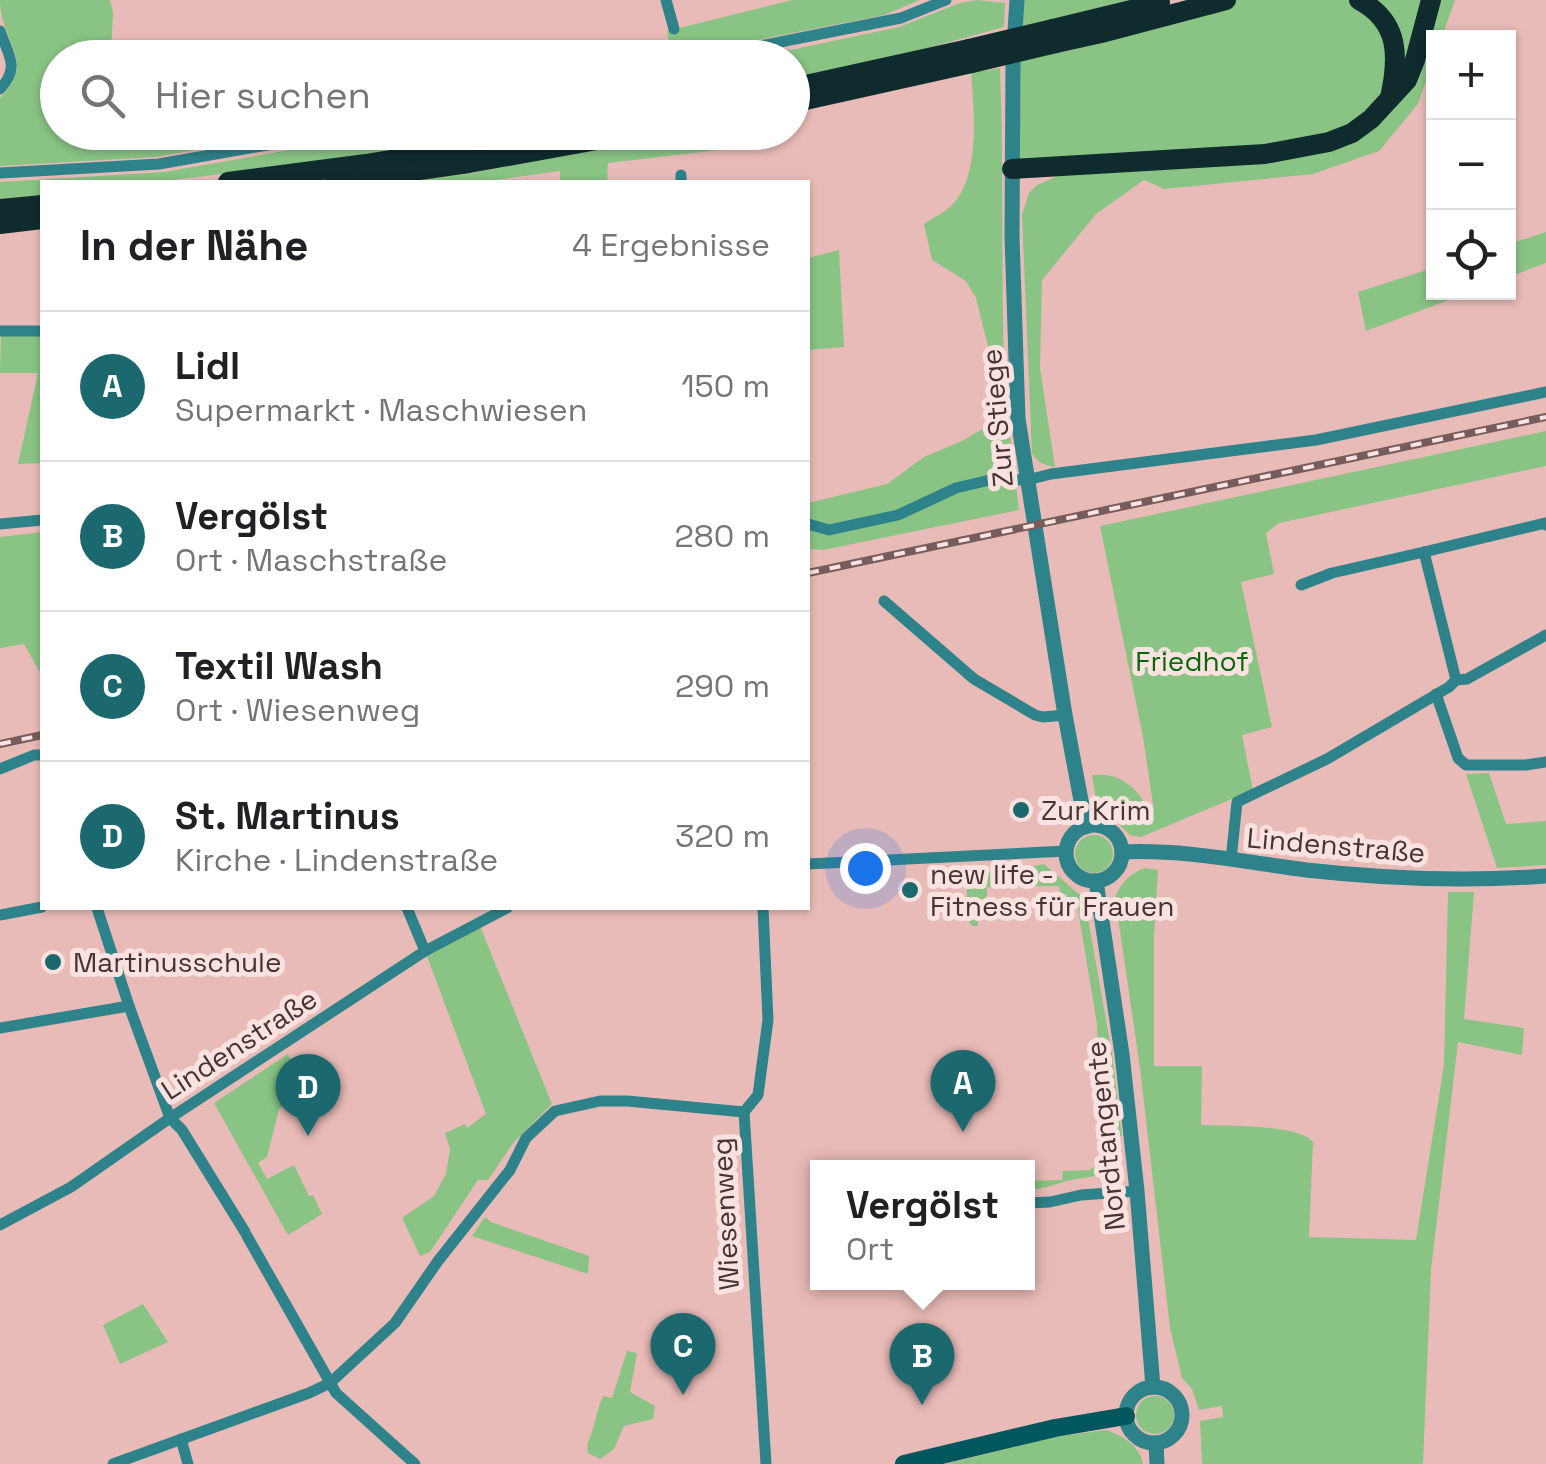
<!DOCTYPE html>
<html lang="de">
<head>
<meta charset="utf-8">
<style>
  :root { --surface:#fff; --page:#f2f2f2; --text:#202124; --muted:#757577; --line:#e0e0e0; --accent:#1b686e }
  body { margin:0; font-family:"Space Grotesk",sans-serif; background:var(--page); color:var(--text) }
  .controls { position:absolute; right:30px; top:30px; display:grid; overflow:hidden; border-radius:0px; box-shadow:0 2px 8px #0004 }
  .controls button { width:90px; height:90px; display:grid; place-items:center; padding:0; border:0; border-bottom:2px solid var(--line); background:var(--surface); color:var(--text); font:50px sans-serif }
  .you { position:absolute; left:865px; top:868px; width:35px; height:35px; margin:-25px; border:8px solid #fff; border-radius:50%; background:#1a73e8; box-shadow:0 0 0 15px #1a73e833 }
  .badge { display:grid; place-items:center; width:65px; height:65px; border-radius:50%; background:var(--accent); color:#fff; font-size:32px; font-weight:700 }
  .pin { position:absolute; translate:-50% -82px; filter:drop-shadow(0 2px 5px #0008) }
  .pin::after { content:''; position:absolute; top:52px; width:35px; height:30px; background:inherit; clip-path:polygon(0 0,100% 0,50% 100%) }
  .popup { position:absolute; left:810px; top:1160px; width:225px; height:130px; box-sizing:border-box; display:grid; place-content:center; border-radius:0px; background:var(--surface); filter:drop-shadow(0 2px 8px #0005); font-size:32px; white-space:nowrap; color:var(--muted) }
  .popup b { font-size:38px; color:var(--text) }
  .popup::after { content:''; position:absolute; left:50%; top:100%; margin-left:-20px; border:20px solid transparent; border-top-color:var(--surface) }
  .list { margin:0; padding:0; list-style:none }
  h2 { display:flex; justify-content:space-between; align-items:center; height:130px; margin:0; padding:0 40px; font-size:42px }
  h2 small { font-size:32px; font-weight:400; color:var(--muted) }
  .list li { display:grid; grid-template-columns:65px 1fr auto; gap:30px; align-items:center; box-sizing:border-box; height:150px; padding:0 40px; border-top:2px solid var(--line) }
  .list b { display:block; font-size:38px; white-space:nowrap }
  .list p { margin:0; font-size:32px; white-space:nowrap; color:var(--muted) }
  .list em { font-size:32px; font-style:normal; color:var(--muted) }
  .icon { flex:none; width:55px; height:55px; fill:none; stroke:currentColor; stroke-width:2; stroke-linecap:round; stroke-linejoin:round }
  .map { position:relative; flex:none; width:1546px; height:1464px; overflow:hidden }
  .search { position:absolute; background:var(--surface); box-shadow:0 2px 8px #0004; left:40px; top:40px; width:770px; height:110px; display:flex; align-items:center; gap:25px; box-sizing:border-box; padding:0 35px; border-radius:55px; color:var(--muted); font-size:38px }
  .panel { position:absolute; background:var(--surface); box-shadow:0 2px 8px #0004; left:40px; top:180px; width:770px; height:730px; border-radius:0px }
  .map>svg:first-child { display:block }
  .green { fill:#89c484 }
  .lines { fill:none; stroke-linecap:round; stroke-linejoin:round }
  .minor { stroke:#2e8289; stroke-width:11 }
  .tertiary { stroke:#2e8289; stroke-width:15 }
  .secondary { stroke:#00585e; stroke-width:18 }
  .trunk { stroke:#102b2e; stroke-width:20 }
  .rail-casing { stroke:#765c5a; stroke-width:8 }
  .rail { stroke:#fae2e1; stroke-width:4; stroke-dasharray:11; stroke-linecap:butt }
  .trunk-bridge { stroke:#102b2e; stroke-width:20 }
  .poi-dot { fill:#1b686e; stroke:#fae2e1; stroke-width:4 }
  .labels { text-anchor:middle; stroke-width:10; stroke-linejoin:round; paint-order:stroke }
  .street-label { font-size:28px; fill:#463432; stroke:#fae2e1 }
  .park-label { font-size:28px; fill:#08680b; stroke:#fae2e1 }
  .poi-label { font-size:28px; fill:#463432; stroke:#fae2e1; text-anchor:start }
</style>
</head>
<body>
<div class="map">
<svg width="1546" height="1464" viewBox="0 0 1546 1464">
  <rect width="100%" height="100%" fill="#e9bbb8"/>
  <g class="green">
    <path d="M0,0H110L113,12L111,57L58,58V132L292,133L156,157L0,166V98C38,61 0,42 0,0Z"/>
    <polygon points="792,0 920,0 884,15 671,57 667,31"/>
    <polygon points="977,0 1005,3 1004,27 899,56 793,78 792,58 752,58 899,27 960,3"/>
    <polygon points="1017,0 1172,0 1014,38"/>
    <polygon points="1226,0 1359,0 1386,23 1390,100 1329,142 1012,169 1013,53"/>
    <polygon points="1373,0 1421,0 1405,62"/>
    <path d="M1440,0H1455L1442,37L1434,38L1433,61L1418,104L1379,151L1313,174L1164,189L1144,180L1096,214L1042,280L1040,368L1055,467C1045,466 1038,462 1032,454L1022,215L1029,193L1036,186L1057,176L1145,169L1373,130Z"/>
    <path d="M1000,68C1004,167 1001,265 1004,363C1006,412 1013,461 1019,510L823,550L808,549V503L887,484L924,457L962,441L989,425L990,354L976,298L966,281L932,260L924,224C932,218 944,213 951,206C981,177 974,111 971,73Z"/>
    <polygon points="388,133 509,133 384,154 156,182 42,182 42,195 0,199 0,182 164,172"/>
    <polygon points="688,133 750,133 753,146 608,163 607,182 560,182 560,171 482,182 398,182 466,174"/>
    <polygon points="1546,232 1546,263 1509,277 1509,244"/>
    <polygon points="839,250 844,347 808,350 808,258"/>
    <polygon points="1433,268 1434,292 1467,293 1366,331 1358,292"/>
    <polygon points="1,336 42,336 42,463 18,464 38,373 0,373"/>
    <path d="M1546,431V466L1279,523L1266,533L1274,574L1241,582L1272,727L1242,735L1253,790L1141,837L1130,835L1117,822L1103,816L1097,806L1092,775C1098,775 1105,774 1111,776C1127,779 1144,796 1148,812L1154,811L1143,737L1100,526Z"/>
    <polygon points="42,532 42,676 24,644 0,648 0,537"/>
    <polygon points="1489,773 1506,824 1546,821 1546,865 1497,868 1466,774"/>
    <circle cx="1094" cy="854" r="19"/>
    <path d="M1044,864L1080,895L1086,907L1112,1054L1122,1136L1116,1137C1119,1179 1110,1173 1076,1179C1060,1182 1046,1189 1029,1190L1028,1181L1062,1180L1063,1171L1090,1170L1092,1168L1101,1167L1097,1024L1076,898L1067,899L1066,894H1060L1059,886L987,887V895L984,899L977,900L978,926H973L969,922L965,868L1005,872Z"/>
    <path d="M1145,868L1158,870L1154,935V1066H1202L1201,1125C1227,1126 1299,1124 1313,1142L1309,1237L1416,1240L1444,1065L1448,892H1474L1464,1019L1524,1028L1522,1055L1458,1042L1431,1270L1423,1464H1202L1200,1421L1223,1417L1222,1406L1199,1410L1192,1389L1182,1378L1170,1328L1140,1068L1115,897C1122,882 1129,874 1145,868Z"/>
    <polygon points="478,921 552,1104 513,1143 488,1180 478,1180 430,1252 420,1256 402,1218 434,1196 446,1174 450,1149 445,1133 465,1124 467,1128 486,1114 425,951"/>
    <polygon points="288,1054 308,1093 279,1109 267,1157 258,1163 267,1179 294,1165 309,1196 313,1195 322,1214 288,1235 214,1103"/>
    <polygon points="485,1217 491,1222 589,1256 588,1274 472,1236"/>
    <polygon points="143,1304 168,1342 120,1364 103,1325"/>
    <path d="M627,1351L637,1353L630,1392L655,1406L653,1419L624,1426L614,1449L600,1459L588,1453C586,1441 590,1440 593,1429C596,1418 598,1407 603,1396L612,1398Z"/>
    <circle cx="1155" cy="1415" r="19"/>
    <path d="M1106,1430C1122,1435 1140,1446 1143,1464H946L1054,1437Z"/>
  </g>
  <g class="lines">
    <g class="minor">
      <polyline points="666,0 674,29"/>
      <path d="M0,31C9,56 20,68 0,89"/>
      <polyline points="699,58 901,18 946,0"/>
      <polyline points="0,173 159,164 342,132"/>
      <polyline points="681,182 681,175"/>
      <polyline points="0,331 42,331"/>
      <polyline points="0,524 42,520"/>
      <polyline points="808,524 829,530 898,515 956,488 994,479 1027,480 1051,474 1316,440 1546,392"/>
      <polyline points="1301,585 1332,573 1424,552"/>
      <polyline points="884,601 974,679 1035,715 1043,717 1065,715"/>
      <polyline points="1456,680 1424,552 1545,523 1546,525"/>
      <polyline points="1436,694 1458,758 1466,765 1526,765 1546,762"/>
      <polyline points="0,769 34,755 42,755"/>
      <polyline points="1231,860 1237,802 1327,759 1449,687 1456,680 1467,679 1546,635"/>
      <polyline points="808,864 1067,851"/>
      <polyline points="97,908 129,1006 170,1118 182,1130 245,1232"/>
      <polyline points="407,908 425,951"/>
      <polyline points="763,908 768,1020 758,1095 744,1112 766,1464"/>
      <polyline points="0,915 42,907"/>
      <polyline points="0,1028 129,1006"/>
      <polyline points="1027,1203 1050,1202 1081,1195 1137,1191"/>
      <polyline points="0,1225 71,1187 170,1118 425,951 507,908"/>
      <polyline points="247,1236 336,1393 415,1464"/>
      <polyline points="181,1439 188,1464"/>
      <polyline points="113,1464 309,1393 330,1383 395,1323 438,1261 510,1170 526,1138 555,1111 600,1101 627,1101 744,1112"/>
    </g>
    <g class="tertiary">
      <polyline points="1017,0 1013,61 1012,237 1018,419 1065,715 1086,827"/>
      <circle cx="1094" cy="853" r="28"/>
      <path d="M1122,852C1183,849 1245,862 1306,870C1387,879 1466,882 1546,876"/>
      <polyline points="1096,881 1122,1054 1137,1191 1153,1387"/>
      <circle cx="1154" cy="1415" r="28"/>
      <polyline points="1156,1443 1157,1464"/>
    </g>
    <polyline class="secondary" points="904,1464 1055,1428 1126,1416"/>
    <g class="trunk">
      <path d="M1359,0C1400,22 1399,57 1390,98"/>
      <polyline points="1053,29 1160,3"/>
      <polyline points="1056,43 1101,33 1226,0"/>
      <polyline points="792,88 969,49"/>
      <polyline points="792,103 972,63"/>
      <polyline points="1012,169 1265,154 1329,142 1352,133 1371,119 1407,80 1415,60 1431,0"/>
      <polyline points="228,182 366,164 561,132"/>
      <polyline points="334,182 469,163 641,132"/>
      <polyline points="0,209 42,205"/>
      <polyline points="0,224 42,219"/>
    </g>
    <g class="rail-casing">
      <g id="rail">
        <polyline points="808,573 1546,417"/>
        <polyline points="0,744 42,735"/>
      </g>
    </g>
    <use href="#rail" class="rail"/>
    <g class="trunk-bridge">
      <polyline points="969,49 1053,29"/>
      <polyline points="972,63 1056,43"/>
    </g>
  </g>
  <g class="poi-dot">
    <circle cx="1021" cy="810" r="10"/>
    <circle cx="910" cy="890" r="10"/>
    <circle cx="53" cy="962" r="10"/>
  </g>
  <g class="labels">
    <g class="street-label">
      <text transform="translate(997 418) rotate(-95)" y="10">Zur Stiege</text>
      <text transform="translate(1336 845) rotate(5)" y="10">Lindenstraße</text>
      <text transform="translate(239 1044) rotate(-33)" y="10">Lindenstraße</text>
      <text transform="translate(1105 1136) rotate(-96)" y="10">Nordtangente</text>
      <text transform="translate(725 1214) rotate(-93)" y="10">Wiesenweg</text>
    </g>
    <g class="park-label">
      <text x="1192" y="671">Friedhof</text>
    </g>
    <g class="poi-label">
      <text x="1041" y="820">Zur Krim</text>
      <text x="930" y="884">new life -<tspan x="930" dy="32">Fitness für Frauen</tspan></text>
      <text x="73" y="972">Martinusschule</text>
    </g>
  </g>
</svg>
<div class="controls">
<button>+</button>
<button>−</button>
<button><svg class="icon" aria-label="locate" viewBox="0 0 24 24"><circle cx="12" cy="12" r="6"/><path d="M12 2v4M12 18v4M2 12h4M18 12h4"/></svg></button>
</div>
<div class="you"></div>
<div class="pin badge" style="left:963px;top:1132px">A</div>
<div class="pin badge" style="left:922px;top:1405px">B</div>
<div class="popup"><b>Vergölst</b>Ort</div>
<div class="pin badge" style="left:683px;top:1395px">C</div>
<div class="pin badge" style="left:308px;top:1136px">D</div>
<div class="search"><svg class="icon" aria-label="search" viewBox="0 0 24 24"><circle cx="10" cy="10" r="6"/><path d="M15 15l6 6"/></svg>Hier suchen</div>
<section class="panel">
<h2>In der Nähe<small>4 Ergebnisse</small></h2>
<ul class="list">
<li><span class="badge">A</span><div><b>Lidl</b><p>Supermarkt · Maschwiesen</p></div><em>150 m</em></li>
<li><span class="badge">B</span><div><b>Vergölst</b><p>Ort · Maschstraße</p></div><em>280 m</em></li>
<li><span class="badge">C</span><div><b>Textil Wash</b><p>Ort · Wiesenweg</p></div><em>290 m</em></li>
<li><span class="badge">D</span><div><b>St. Martinus</b><p>Kirche · Lindenstraße</p></div><em>320 m</em></li>
</ul>
</section>
</div>
</body>
</html>
